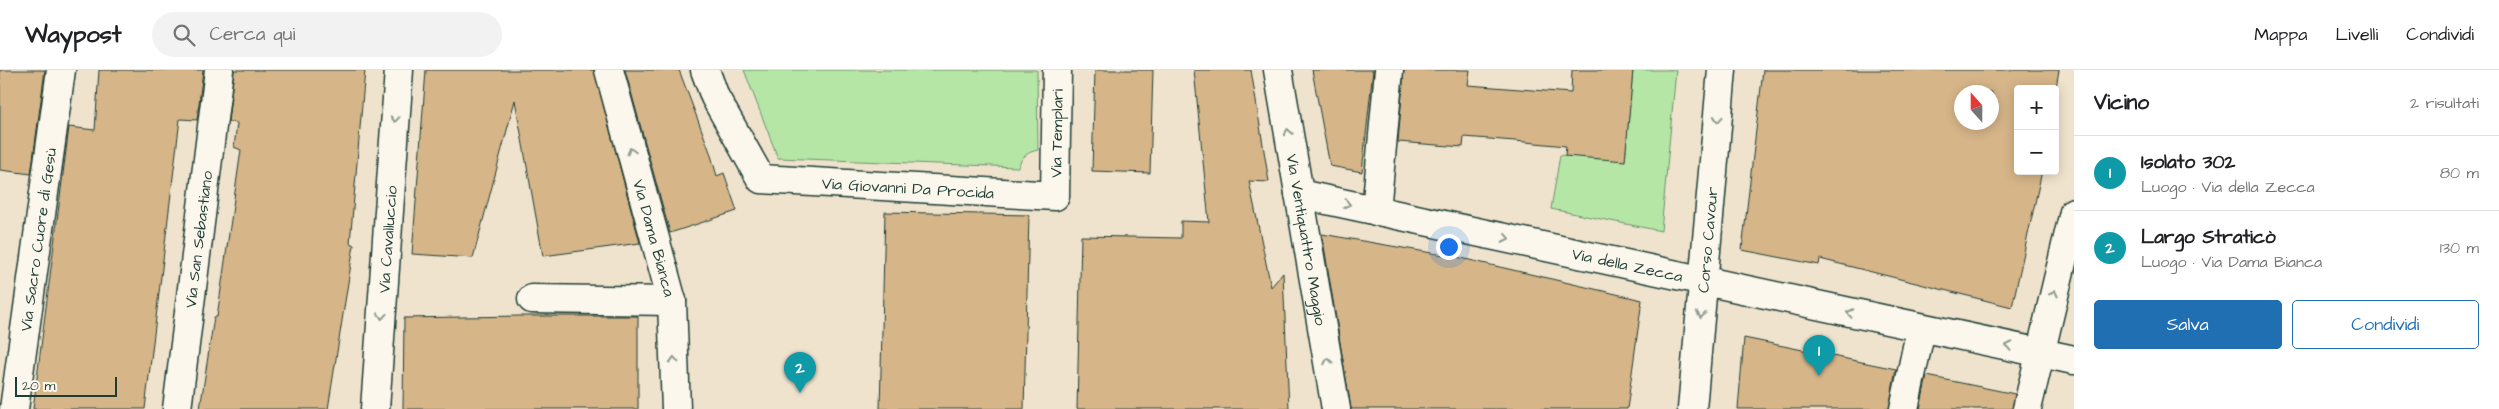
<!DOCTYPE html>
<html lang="it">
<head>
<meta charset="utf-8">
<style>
  :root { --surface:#fff; --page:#f2f2f2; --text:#202124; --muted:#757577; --line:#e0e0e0; --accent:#1f6fb2 }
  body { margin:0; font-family:"Architects Daughter",sans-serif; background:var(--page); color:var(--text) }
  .controls { position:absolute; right:15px; top:15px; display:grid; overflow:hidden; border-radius:5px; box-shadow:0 2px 12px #0003 }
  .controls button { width:45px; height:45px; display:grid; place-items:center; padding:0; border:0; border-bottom:1px solid var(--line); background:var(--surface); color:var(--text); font:25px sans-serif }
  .compass { position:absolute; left:1954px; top:15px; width:45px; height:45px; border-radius:50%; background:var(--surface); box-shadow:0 2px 12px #0003; rotate:339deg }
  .scale { position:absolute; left:15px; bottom:12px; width:102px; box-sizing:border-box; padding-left:5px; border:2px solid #1f3d34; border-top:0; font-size:14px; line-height:18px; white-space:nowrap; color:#1f3d34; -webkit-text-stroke:4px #fbf7ec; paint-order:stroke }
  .you { position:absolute; left:1448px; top:176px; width:18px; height:18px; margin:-12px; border:4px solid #fff; border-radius:50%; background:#1a73e8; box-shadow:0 0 0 8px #1a73e833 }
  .badge { display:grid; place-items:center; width:32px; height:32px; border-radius:50%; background:var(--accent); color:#fff; font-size:16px; font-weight:700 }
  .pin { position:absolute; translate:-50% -41px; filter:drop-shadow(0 1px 2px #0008) }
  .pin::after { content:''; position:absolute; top:26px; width:18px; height:15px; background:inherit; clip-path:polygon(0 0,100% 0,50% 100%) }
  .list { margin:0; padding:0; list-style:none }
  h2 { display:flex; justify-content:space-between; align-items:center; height:65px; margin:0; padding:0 20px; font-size:21px }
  h2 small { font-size:16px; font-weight:400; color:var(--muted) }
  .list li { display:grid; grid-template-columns:32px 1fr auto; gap:15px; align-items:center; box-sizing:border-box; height:75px; padding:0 20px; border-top:1px solid var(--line) }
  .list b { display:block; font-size:19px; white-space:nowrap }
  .list p { margin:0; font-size:16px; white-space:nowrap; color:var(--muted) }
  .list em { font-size:16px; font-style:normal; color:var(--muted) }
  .actions { display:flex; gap:10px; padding:15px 20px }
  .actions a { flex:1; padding:11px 0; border:1px solid var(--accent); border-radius:5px; text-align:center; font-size:18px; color:var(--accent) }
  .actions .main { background:var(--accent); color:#fff }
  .icon { flex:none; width:28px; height:28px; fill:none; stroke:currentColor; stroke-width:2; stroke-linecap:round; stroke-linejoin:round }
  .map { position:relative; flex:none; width:2074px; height:339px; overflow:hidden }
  header { display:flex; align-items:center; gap:30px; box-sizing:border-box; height:70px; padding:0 25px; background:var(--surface); border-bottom:1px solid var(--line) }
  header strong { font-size:24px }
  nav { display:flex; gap:28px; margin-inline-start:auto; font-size:18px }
  .search { width:350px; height:45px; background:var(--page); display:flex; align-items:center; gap:12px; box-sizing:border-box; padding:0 18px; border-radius:28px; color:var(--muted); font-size:19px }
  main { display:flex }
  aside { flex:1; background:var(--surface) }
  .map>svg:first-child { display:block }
  .green { fill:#b5e6a6; stroke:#6a926d }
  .building { fill:#d6b589; stroke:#1f3d34; fill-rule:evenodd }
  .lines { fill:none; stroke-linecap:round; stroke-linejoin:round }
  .street-casing { stroke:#1f3d34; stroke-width:31 }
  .secondary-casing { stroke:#1f3d34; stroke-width:31 }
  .street { stroke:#fbf7ec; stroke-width:28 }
  .secondary { stroke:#fbf7ec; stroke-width:28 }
  .oneway { stroke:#8d9a90 }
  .labels { text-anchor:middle; stroke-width:4.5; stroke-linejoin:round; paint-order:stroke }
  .street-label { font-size:16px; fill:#1f3d34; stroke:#fbf7ec }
</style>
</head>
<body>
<header>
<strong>Waypost</strong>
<div class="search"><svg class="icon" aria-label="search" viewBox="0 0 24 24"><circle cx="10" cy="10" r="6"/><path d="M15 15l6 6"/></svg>Cerca qui</div>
<nav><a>Mappa</a><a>Livelli</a><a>Condividi</a></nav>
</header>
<main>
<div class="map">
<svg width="2074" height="339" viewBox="0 0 2074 339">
  <rect width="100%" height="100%" fill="#f0e3ce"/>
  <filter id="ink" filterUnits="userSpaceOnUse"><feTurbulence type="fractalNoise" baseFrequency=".02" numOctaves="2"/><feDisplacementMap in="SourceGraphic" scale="10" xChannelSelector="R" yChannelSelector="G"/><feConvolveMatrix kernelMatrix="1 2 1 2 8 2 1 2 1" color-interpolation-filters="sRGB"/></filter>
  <g filter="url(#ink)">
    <g class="green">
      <path d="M744,0H1037L1038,80C1028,82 1022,86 1018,97L778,88Z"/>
      <polygon points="1633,0 1676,0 1661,161 1551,139 1560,85 1625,90"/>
    </g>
    <g class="building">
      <polygon points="0,0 45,0 31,104 0,100"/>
      <polygon points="99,0 203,0 197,50 180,49 145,339 33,339 69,57 95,60"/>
      <polygon points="234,0 365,0 350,173 354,175 328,339 200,339 214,247 217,247 241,80 234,77 237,53 228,52"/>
      <polygon points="426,0 594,0 640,173 543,186 515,30 473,188 412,184"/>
      <polygon points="625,0 679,0 710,82 717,106 724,103 737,141 670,163"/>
      <polygon points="1095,0 1153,0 1150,103 1092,101"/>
      <polygon points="1194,0 1251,0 1269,112 1249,111 1271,217 1283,203 1289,339 1077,339 1081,166 1181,168 1181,151 1209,152"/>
      <polygon points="1312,0 1373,0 1362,102 1330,96"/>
      <polygon points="1404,0 1470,0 1468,15 1571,23 1572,0 1633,0 1625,91 1565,86 1566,76 1515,71 1464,67 1463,77 1398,72"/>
      <path d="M1763,0H2059L2055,23V19H2018V101H2042L2012,237L1820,189L1819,195L1742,180ZM1962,22H1992V52H1962Z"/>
      <polygon points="885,142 1029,145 1024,339 880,339"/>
      <polygon points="1322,164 1461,188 1642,230 1627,339 1351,339"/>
      <polygon points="520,246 638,246 638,339 403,339 404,248"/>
      <polygon points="1744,268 1896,299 1889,339 1738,339"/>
      <polygon points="1927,306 2015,324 2012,339 1920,339"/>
    </g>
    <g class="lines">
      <g class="street-casing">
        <g id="street">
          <path id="s1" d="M609,0L672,231L676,339"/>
          <path id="s2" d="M705,0L715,27L761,109L1055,126L1057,0"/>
          <path id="s3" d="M1278,0L1336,339"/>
          <path id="s4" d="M1299,124L2074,290"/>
          <polyline points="1376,141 1389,0"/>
          <polyline points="532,229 672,231"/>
          <path id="s5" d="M14,339L61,0"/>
          <path id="s6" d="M177,339L219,0"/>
          <path id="s7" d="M375,339L399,0"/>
          <polyline points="1904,339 1921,258"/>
          <polyline points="2027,339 2074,142"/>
        </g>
      </g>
      <g class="secondary-casing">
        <g id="secondary">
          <path id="s8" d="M1692,339L1722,0"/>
        </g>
      </g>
      <use href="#street" class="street"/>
      <use href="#secondary" class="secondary"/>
    </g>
    <defs><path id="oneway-chevron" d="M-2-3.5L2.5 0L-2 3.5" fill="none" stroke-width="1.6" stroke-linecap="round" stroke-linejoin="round" transform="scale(1.25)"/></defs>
    <g class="oneway">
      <use href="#oneway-chevron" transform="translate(395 49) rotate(94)"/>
      <use href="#oneway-chevron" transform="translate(1718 49) rotate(95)"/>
      <use href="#oneway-chevron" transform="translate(1288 62) rotate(-100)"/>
      <use href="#oneway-chevron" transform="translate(631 81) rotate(-105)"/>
      <use href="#oneway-chevron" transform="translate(1347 134) rotate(13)"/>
      <use href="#oneway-chevron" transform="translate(1506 168) rotate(12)"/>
      <use href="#oneway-chevron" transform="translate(2054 223) rotate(-76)"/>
      <use href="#oneway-chevron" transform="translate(1850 243) rotate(-168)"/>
      <use href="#oneway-chevron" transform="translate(1701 245) rotate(95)"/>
      <use href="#oneway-chevron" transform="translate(382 246) rotate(94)"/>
      <use href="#oneway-chevron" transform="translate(2009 276) rotate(-168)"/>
      <use href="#oneway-chevron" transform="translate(674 290) rotate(-92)"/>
      <use href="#oneway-chevron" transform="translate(1328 291) rotate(-100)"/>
    </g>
  </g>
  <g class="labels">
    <g class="street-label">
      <text dy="6" stroke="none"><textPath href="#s2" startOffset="480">Via Templari</textPath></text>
      <text dy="6" stroke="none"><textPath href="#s2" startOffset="270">Via Giovanni Da Procida</textPath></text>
      <text dy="6" stroke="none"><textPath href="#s1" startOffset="174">Via Dama Bianca</textPath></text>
      <text dy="6" stroke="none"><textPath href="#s6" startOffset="171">Via San Sebastiano</textPath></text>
      <text dy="6" stroke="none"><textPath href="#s7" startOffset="170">Via Cavalluccio</textPath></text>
      <text dy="6" stroke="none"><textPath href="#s3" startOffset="172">Via Ventiquattro Maggio</textPath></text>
      <text dy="6" stroke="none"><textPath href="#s8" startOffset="170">Corso Cavour</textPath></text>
      <text dy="6" stroke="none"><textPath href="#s5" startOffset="171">Via Sacro Cuore di Gesù</textPath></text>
      <text dy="6" stroke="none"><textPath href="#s4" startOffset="336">Via della Zecca</textPath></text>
    </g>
  </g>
</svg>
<div class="controls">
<button>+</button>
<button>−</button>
</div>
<svg class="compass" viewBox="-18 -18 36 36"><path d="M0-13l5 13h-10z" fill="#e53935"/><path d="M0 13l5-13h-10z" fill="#757577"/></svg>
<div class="scale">20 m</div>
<div class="you"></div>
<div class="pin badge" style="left:1819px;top:306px;background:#0f9aa8">1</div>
<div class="pin badge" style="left:800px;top:323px;background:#0f9aa8">2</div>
</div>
<aside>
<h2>Vicino<small>2 risultati</small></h2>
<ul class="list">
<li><span class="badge" style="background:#0f9aa8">1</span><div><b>Isolato 302</b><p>Luogo · Via della Zecca</p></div><em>80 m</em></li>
<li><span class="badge" style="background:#0f9aa8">2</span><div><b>Largo Straticò</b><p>Luogo · Via Dama Bianca</p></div><em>130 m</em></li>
</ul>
<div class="actions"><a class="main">Salva</a><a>Condividi</a></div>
</aside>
</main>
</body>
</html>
